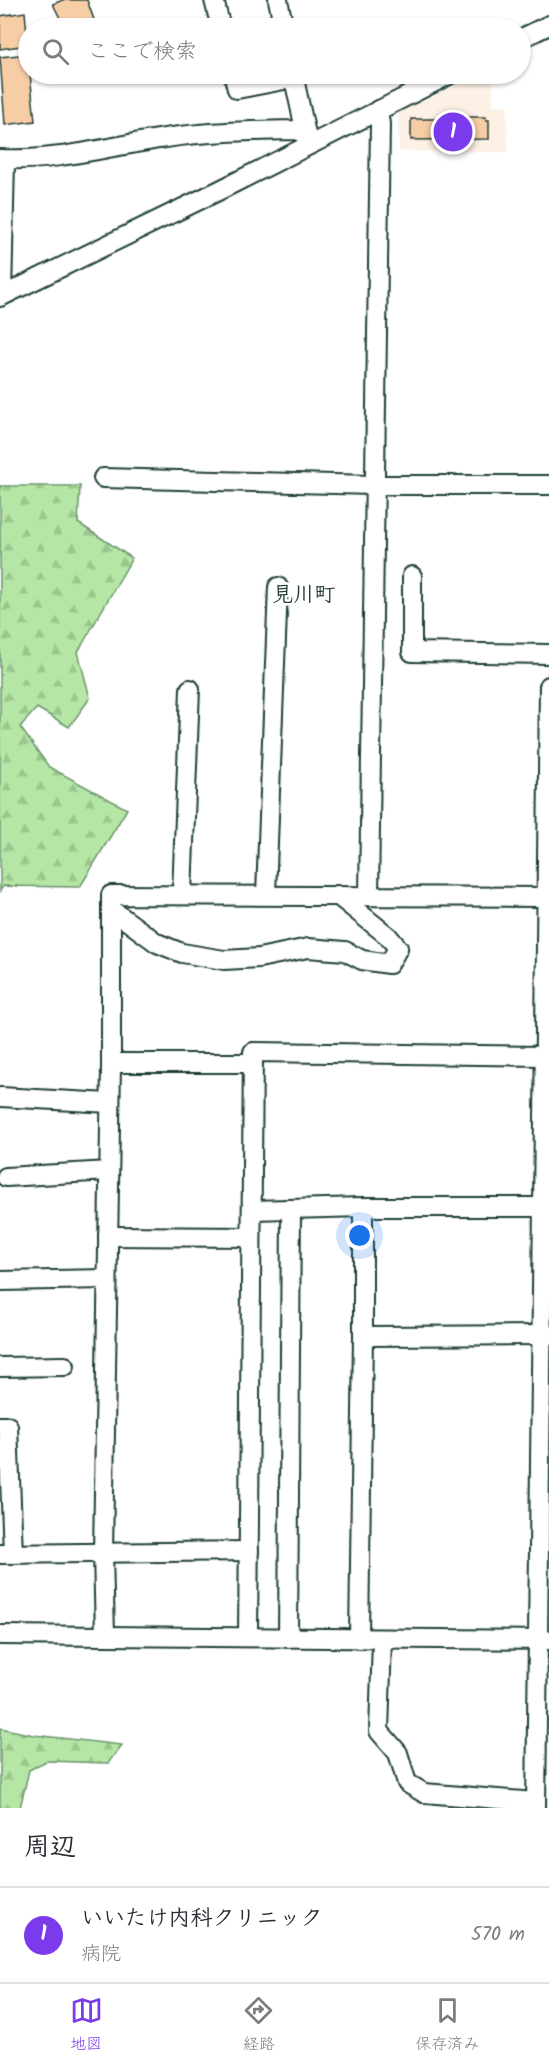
<!DOCTYPE html>
<html lang="ja">
<head>
<meta charset="utf-8">
<style>
  :root { --surface:#fff; --page:#f2f2f3; --text:#2b2b33; --muted:#7c7c81; --line:#e1e1e2; --accent:#7c3aed }
  body { margin:0; font-family:Kalam,"Klee One",sans-serif; background:var(--page); color:var(--text) }
  .you { position:absolute; left:360px; top:1236px; width:21px; height:21px; margin:-15px; border:4px solid #fff; border-radius:50%; background:#1a73e8; box-shadow:0 0 0 9px #1a73e833 }
  .badge { display:grid; place-items:center; width:39px; height:39px; border-radius:50%; background:var(--accent); color:#fff; font-size:20px; font-weight:700 }
  .pin { position:absolute; translate:-50% -50%; border:3px solid #fff; box-shadow:0 2px 6px #0006 }
  .list { margin:0; padding:0; list-style:none }
  h2 { display:flex; justify-content:space-between; align-items:center; height:78px; margin:0; padding:0 24px; font-size:26px }
  h2 small { font-size:20px; font-weight:400; color:var(--muted) }
  .list li { display:grid; grid-template-columns:39px 1fr auto; gap:18px; align-items:center; box-sizing:border-box; height:96px; padding:0 24px; border-top:2px solid var(--line) }
  .list b { display:block; font-size:22px; white-space:nowrap }
  .list p { margin:0; font-size:20px; white-space:nowrap; color:var(--muted) }
  .list em { font-size:20px; font-style:normal; color:var(--muted) }
  .icon { flex:none; width:33px; height:33px; fill:none; stroke:currentColor; stroke-width:2; stroke-linecap:round; stroke-linejoin:round }
  .map { position:relative; flex:none; width:549px; height:1808px; overflow:hidden }
  .search { position:absolute; background:var(--surface); box-shadow:0 2px 4px #0004; left:18px; right:18px; top:18px; height:66px; display:flex; align-items:center; gap:15px; box-sizing:border-box; padding:0 21px; border-radius:33px; color:var(--muted); font-size:22px }
  .sheet { height:174px; background:var(--surface) }
  nav { display:flex; justify-content:space-around; align-items:center; box-sizing:border-box; height:84px; border-top:2px solid var(--line); background:var(--surface); font-size:16px; color:var(--muted) }
  nav a { display:grid; justify-items:center; gap:3px }
  nav .on { color:var(--accent) }
  .map>svg:first-child { display:block }
  .built { fill:#fdf0e4 }
  .forest { fill:url(#forest-firs); stroke:#6a926c; stroke-width:1.5 }
  .building { fill:#f7cda6; stroke:#1f3d34; stroke-width:1.5 }
  .lines { fill:none; stroke-linecap:round; stroke-linejoin:round }
  .minor-casing { stroke:#1f3d34; stroke-width:22 }
  .minor { stroke:#fff; stroke-width:18 }
  .labels { text-anchor:middle; stroke-width:5; stroke-linejoin:round; paint-order:stroke }
  .quarter-label { font-size:21px; font-weight:bold; fill:#1f3d34; stroke:#fff }
</style>
</head>
<body>
<div class="map">
<svg width="549" height="1808" viewBox="0 0 549 1808">
  <defs>
    <pattern id="forest-firs" width="22" height="20" patternUnits="userSpaceOnUse" patternTransform="scale(1.5)"><rect width="22" height="20" fill="#b6e6a5"/><path d="M5 1l3.5 6h-7zM16 11l3.5 6h-7z" fill="#9cc68f"/></pattern>
  </defs>
  <rect width="100%" height="100%" fill="#fff"/>
  <filter id="ink" filterUnits="userSpaceOnUse"><feTurbulence type="fractalNoise" baseFrequency=".0167" numOctaves="2"/><feDisplacementMap in="SourceGraphic" scale="12" xChannelSelector="R" yChannelSelector="G"/><feConvolveMatrix kernelMatrix="1 2 1 2 8 2 1 2 1" color-interpolation-filters="sRGB"/></filter>
  <g filter="url(#ink)">
    <polygon class="built" points="479,74 493,74 493,105 507,106 508,152 399,151 398,113"/>
    <g class="forest">
      <polygon points="0,486 80,486 78,523 132,558 78,652 90,698 69,727 37,708 20,727 49,767 127,809 80,887 3,886 0,891"/>
      <polygon points="0,1728 34,1735 122,1745 108,1763 46,1761 29,1770 20,1808 0,1808"/>
    </g>
    <g class="building">
      <polygon points="63,0 87,0 97,28 65,28 53,4"/>
      <polygon points="25,12 28,45 0,49 0,16"/>
      <polygon points="28,54 28,74 30,74 35,121 5,125 0,57"/>
      <polygon points="86,74 103,74 90,81"/>
      <polygon points="442,117 486,117 486,120 489,120 489,139 411,140 411,119 442,119"/>
    </g>
    <g class="lines">
      <g class="minor-casing">
        <g id="minor">
          <polyline points="214,0 221,28"/>
          <polyline points="278,0 284,28"/>
          <polyline points="520,39 549,25"/>
          <polyline points="233,74 237,89 294,78"/>
          <polyline points="293,74 306,134"/>
          <path d="M0,159C55,162 111,146 165,138C209,131 254,131 299,130L313,143"/>
          <polyline points="2,296 5,160"/>
          <polyline points="0,297 220,190 451,74"/>
          <polyline points="103,478 373,485 549,485"/>
          <polyline points="412,576 412,652 549,654"/>
          <polyline points="182,894 190,689"/>
          <polyline points="266,894 278,587"/>
          <polyline points="369,896 380,124 378,110"/>
          <polyline points="111,909 157,943 182,953 224,960 259,958 308,948 345,951 362,960 389,964 398,948 388,936 337,895"/>
          <polyline points="111,1063 253,1063"/>
          <polyline points="0,1097 110,1103"/>
          <polyline points="6,1177 109,1171"/>
          <polyline points="252,1210 363,1207 543,1207"/>
          <polyline points="108,1236 251,1237"/>
          <polyline points="0,1281 107,1279"/>
          <polyline points="363,1336 549,1335"/>
          <polyline points="0,1367 65,1366"/>
          <polyline points="0,1426 8,1426 13,1554"/>
          <polyline points="0,1554 249,1551"/>
          <polyline points="0,1635 549,1640"/>
          <polyline points="105,1635 103,1553 111,1066 111,895 546,897"/>
          <polyline points="248,1637 253,1052 545,1056"/>
          <polyline points="288,1638 291,1209"/>
          <polyline points="359,1639 363,1336 363,1207"/>
          <polyline points="382,1640 379,1731 398,1753 407,1783 424,1793 536,1802"/>
          <polyline points="536,1808 549,686"/>
        </g>
      </g>
      <use href="#minor" class="minor"/>
    </g>
  </g>
  <g class="labels">
    <g class="quarter-label">
      <text x="304" y="601">見川町</text>
    </g>
  </g>
</svg>
<div class="you"></div>
<div class="pin badge" style="left:453px;top:132px">1</div>
<div class="search"><svg class="icon" aria-label="search" viewBox="0 0 24 24"><circle cx="10" cy="10" r="6"/><path d="M15 15l6 6"/></svg>ここで検索</div>
</div>
<section class="sheet">
<h2>周辺<small></small></h2>
<ul class="list">
<li><span class="badge">1</span><div><b>いいたけ内科クリニック</b><p>病院</p></div><em>570 m</em></li>
</ul>
</section>
<nav>
<a class="on"><svg class="icon" aria-label="map" viewBox="0 0 24 24"><path d="M3 6l6-2 6 2 6-2v14l-6 2-6-2-6 2zM9 4v14M15 6v14"/></svg>地図</a>
<a><svg class="icon" aria-label="directions" viewBox="0 0 24 24"><path d="M12 3l9 9-9 9-9-9zM9 14v-3h6M13 9l2 2-2 2"/></svg>経路</a>
<a><svg class="icon" aria-label="saved" viewBox="0 0 24 24"><path d="M7 4h10v16l-5-4-5 4z"/></svg>保存済み</a>
</nav>
</body>
</html>
